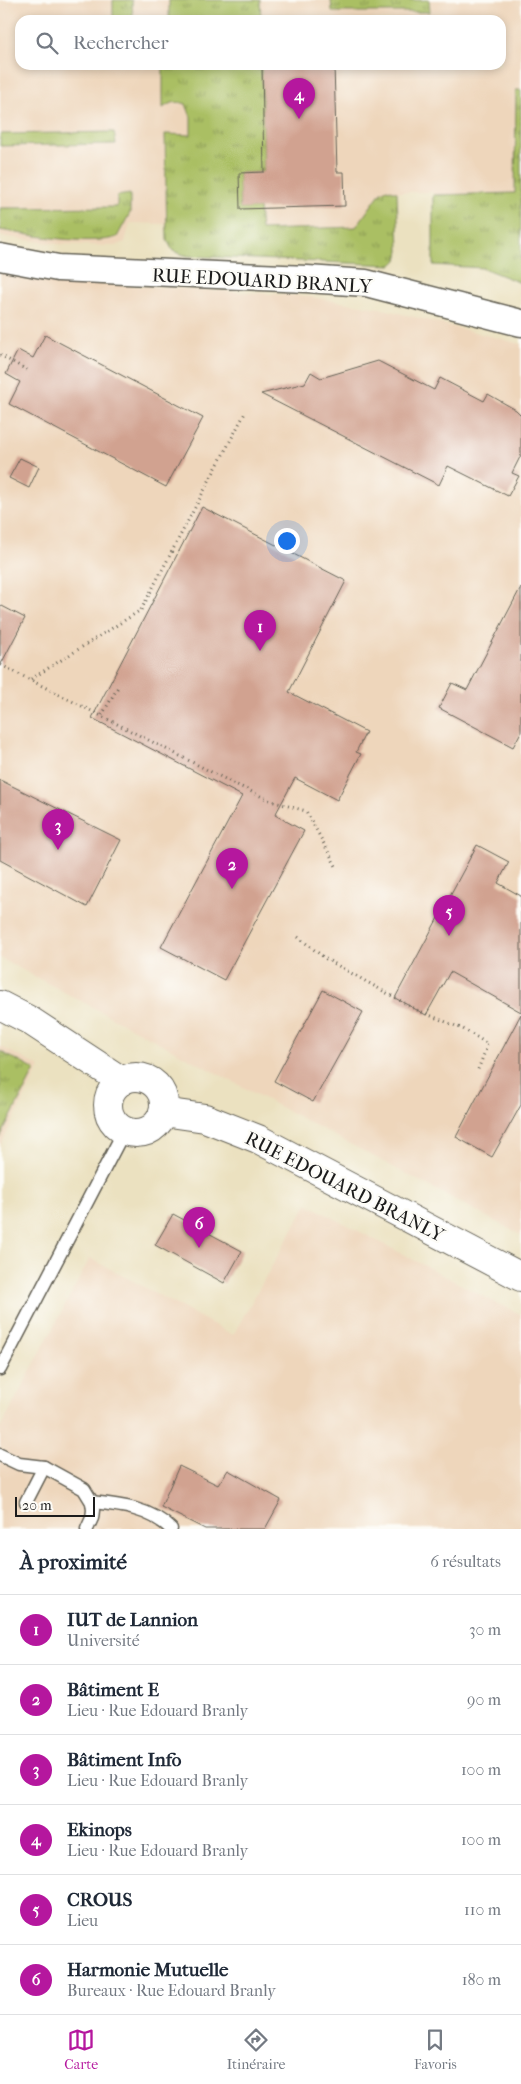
<!DOCTYPE html>
<html lang="fr">
<head>
<meta charset="utf-8">
<style>
  :root { --surface:#fff; --page:#f2f2f3; --text:#1f2937; --muted:#747a83; --line:#e0e1e3; --accent:#b5179e }
  body { margin:0; font-family:"IM FELL French Canon",serif; background:var(--page); color:var(--text) }
  .scale { position:absolute; left:15px; bottom:12px; width:80px; box-sizing:border-box; padding-left:5px; border:2px solid #1c1c1c; border-top:0; font-size:14px; line-height:18px; white-space:nowrap; color:#1c1c1c; -webkit-text-stroke:4px #fdfcf7; paint-order:stroke }
  .you { position:absolute; left:286px; top:540px; width:18px; height:18px; margin:-12px; border:4px solid #fff; border-radius:50%; background:#1a73e8; box-shadow:0 0 0 8px #1a73e833 }
  .badge { display:grid; place-items:center; width:32px; height:32px; border-radius:50%; background:var(--accent); color:#fff; font-size:16px; font-weight:700 }
  .pin { position:absolute; translate:-50% -41px; filter:drop-shadow(0 1px 2px #0008) }
  .pin::after { content:''; position:absolute; top:26px; width:18px; height:15px; background:inherit; clip-path:polygon(0 0,100% 0,50% 100%) }
  .list { margin:0; padding:0; list-style:none }
  h2 { display:flex; justify-content:space-between; align-items:center; height:65px; margin:0; padding:0 20px; font-size:21px }
  h2 small { font-size:16px; font-weight:400; color:var(--muted) }
  .list li { display:grid; grid-template-columns:32px 1fr auto; gap:15px; align-items:center; box-sizing:border-box; height:70px; padding:0 20px; border-top:1px solid var(--line) }
  .list b { display:block; font-size:19px; white-space:nowrap }
  .list p { margin:0; font-size:16px; white-space:nowrap; color:var(--muted) }
  .list em { font-size:16px; font-style:normal; color:var(--muted) }
  .icon { flex:none; width:28px; height:28px; fill:none; stroke:currentColor; stroke-width:2; stroke-linecap:round; stroke-linejoin:round }
  .map { position:relative; flex:none; width:521px; height:1529px; overflow:hidden }
  .search { position:absolute; background:var(--surface); box-shadow:0 2px 8px #0003; left:15px; right:15px; top:15px; height:55px; display:flex; align-items:center; gap:12px; box-sizing:border-box; padding:0 18px; border-radius:15px; color:var(--muted); font-size:19px }
  .sheet { height:485px; background:var(--surface) }
  nav { display:flex; justify-content:space-around; align-items:center; box-sizing:border-box; height:70px; border-top:1px solid var(--line); background:var(--surface); font-size:14px; color:var(--muted) }
  nav a { display:grid; justify-items:center; gap:2px }
  nav .on { color:var(--accent) }
  .map>svg:first-child { display:block }
  .built { fill:#eed6bb; fill-rule:evenodd }
  .grass { fill:url(#grass-tufts); stroke:#636e40 }
  .building { fill:#d1a290 }
  .lines { fill:none; stroke-linecap:round; stroke-linejoin:round }
  .lane-casing { stroke:#646155; stroke-width:15 }
  .street-casing { stroke:#646155; stroke-width:29 }
  .secondary-casing { stroke:#646155; stroke-width:30 }
  .path { stroke:#646155; stroke-width:3; stroke-dasharray:1 4; stroke-linecap:butt }
  .lane { stroke:#fff; stroke-width:12 }
  .street { stroke:#fff; stroke-width:26 }
  .secondary { stroke:#fff; stroke-width:28 }
  .labels { text-anchor:middle; stroke-width:5; stroke-linejoin:round; paint-order:stroke }
  .street-label { font-size:19px; fill:#1c1c1c; stroke:#fdfcf7 }
</style>
</head>
<body>
<div class="map">
<svg width="521" height="1529" viewBox="0 0 521 1529">
  <defs>
    <pattern id="grass-tufts" width="24" height="20" patternUnits="userSpaceOnUse" patternTransform="scale(1.25)"><rect width="24" height="20" fill="#aabf64"/><path d="M3 7l-1-3M5 7V3M7 7l1-3M15 17l-1-3M17 17v-4M19 17l1-3" fill="none" stroke="#8a9a52"/></pattern>
  </defs>
  <rect width="100%" height="100%" fill="#fdfcf7"/>
  <filter id="ink" filterUnits="userSpaceOnUse"><feTurbulence type="fractalNoise" baseFrequency=".02" numOctaves="2"/><feDisplacementMap in="SourceGraphic" scale="10" xChannelSelector="R" yChannelSelector="G"/><feConvolveMatrix kernelMatrix="1 2 1 2 8 2 1 2 1" color-interpolation-filters="sRGB"/></filter>
  <filter id="wash" filterUnits="userSpaceOnUse"><feTurbulence type="fractalNoise" baseFrequency=".0096" numOctaves="4" result="noise"/><feDisplacementMap in="SourceGraphic" scale="20" xChannelSelector="R" yChannelSelector="G"/><feGaussianBlur stdDeviation="1.12" result="paint"/><feColorMatrix in="noise" values="0 0 0 0 0 0 0 0 0 0 0 0 0 0 0 0 0 1.4 0 .05"/><feComposite in="paint" operator="in"/></filter>
  <g filter="url(#wash)">
    <rect width="100%" height="100%" fill="#ebe1c0"/>
    <g class="built">
      <path d="M0,0H521V283L483,268L433,265V192H398L399,251L397,260L392,265L187,256L173,251L167,240L165,224L130,223L125,242L115,246L57,244L0,236ZM20,20H501V65H20Z"/>
      <polygon points="0,271 60,281 304,296 379,308 521,344 521,1235 0,958"/>
      <polygon points="0,1046 40,1067 0,1146"/>
      <polygon points="307,1204 494,1302 521,1314 521,1529 0,1529 0,1429 90,1258 233,1335"/>
    </g>
    <g class="grass">
      <polygon points="113,0 132,0 133,20 113,20"/>
      <polygon points="169,0 260,0 261,20 169,20"/>
      <polygon points="331,0 429,0 430,12 332,12"/>
      <path d="M163,65H262L264,172L239,173L240,209L259,208L261,230L356,227L381,192L387,189L397,192L399,251L397,260L392,265L187,256L173,251L167,240L165,134L191,135V117L186,104C177,101 171,102 163,108Z"/>
      <polygon points="516,90 521,90 521,283 483,268 433,265 433,195 515,193"/>
      <polygon points="114,132 116,144 0,146 0,134"/>
      <path d="M130,194V213L117,237C91,246 28,235 0,230V208L117,207V196Z"/>
      <polygon points="0,1051 35,1070 0,1138"/>
    </g>
    <g id="blocks">
      <g class="building">
        <polygon points="262,65 334,65 337,172 344,172 345,206 240,209 239,173 264,172"/>
        <polygon points="45,335 203,418 166,487 9,404 20,382 6,374 18,350 33,358"/>
        <polygon points="378,361 434,390 440,378 484,401 488,394 516,410 521,415 521,455 512,473 519,476 508,496 448,466 439,485 261,394 305,383 311,372 321,378"/>
        <polygon points="20,458 39,467 29,488 9,478"/>
        <polygon points="202,507 346,581 289,692 366,732 356,752 361,754 337,800 295,778 275,815 304,831 224,980 161,947 242,796 92,718"/>
        <polygon points="521,587 521,732 513,747 439,708 452,683 467,690"/>
        <polygon points="0,605 25,618 0,666"/>
        <polygon points="0,780 121,840 87,907 0,860"/>
        <polygon points="477,845 509,862 498,883 521,896 521,1012 450,972 426,1015 395,998"/>
        <polygon points="323,990 363,1012 313,1102 274,1081"/>
        <polygon points="521,1014 521,1105 492,1157 456,1137"/>
        <polygon points="173,1214 242,1251 224,1283 155,1245"/>
        <polygon points="179,1466 218,1485 228,1470 281,1500 265,1529 205,1529 161,1507"/>
      </g>
    </g>
  </g>
  <g filter="url(#ink)">
    <use href="#blocks" fill-opacity="0" stroke="#646155" stroke-width="1"/>
    <g class="lines">
      <g class="lane-casing">
        <g id="lane">
          <polyline points="0,1369 124,1131"/>
          <polyline points="0,1455 19,1464 44,1467 84,1489 92,1502 93,1510 92,1518 87,1529"/>
          <polyline points="26,1502 44,1467"/>
          <path d="M92,1502C120,1505 150,1508 171,1529"/>
        </g>
      </g>
      <g class="street-casing">
        <polyline id="street" points="0,257 58,268 307,279 366,283 521,323"/>
      </g>
      <g class="secondary-casing">
        <g id="secondary">
          <polyline points="0,1005 29,1020 122,1081"/>
          <circle cx="136" cy="1105" r="28"/>
          <polyline points="163,1112 205,1118 258,1139 521,1277"/>
        </g>
      </g>
      <g class="path">
        <polyline points="0,355 27,370"/>
        <polyline points="1,665 235,784 271,801 306,811 336,866"/>
        <polyline points="31,679 141,610 246,411"/>
        <polyline points="102,715 118,687"/>
        <polyline points="298,937 326,959 417,1010 463,1029 488,1044 477,1072"/>
      </g>
      <use href="#lane" class="lane"/>
      <use href="#street" class="street"/>
      <use href="#secondary" class="secondary"/>
    </g>
  </g>
  <g class="labels">
    <g class="street-label">
      <text transform="translate(262 280) rotate(3)" y="7">RUE EDOUARD BRANLY</text>
      <text transform="translate(345 1186) rotate(27)" y="7">RUE EDOUARD BRANLY</text>
    </g>
  </g>
</svg>
<div class="scale">20 m</div>
<div class="you"></div>
<div class="pin badge" style="left:260px;top:651px">1</div>
<div class="pin badge" style="left:232px;top:889px">2</div>
<div class="pin badge" style="left:58px;top:850px">3</div>
<div class="pin badge" style="left:299px;top:119px">4</div>
<div class="pin badge" style="left:449px;top:936px">5</div>
<div class="pin badge" style="left:199px;top:1248px">6</div>
<div class="search"><svg class="icon" aria-label="search" viewBox="0 0 24 24"><circle cx="10" cy="10" r="6"/><path d="M15 15l6 6"/></svg>Rechercher</div>
</div>
<section class="sheet">
<h2>À proximité<small>6 résultats</small></h2>
<ul class="list">
<li><span class="badge">1</span><div><b>IUT de Lannion</b><p>Université</p></div><em>30 m</em></li>
<li><span class="badge">2</span><div><b>Bâtiment E</b><p>Lieu · Rue Edouard Branly</p></div><em>90 m</em></li>
<li><span class="badge">3</span><div><b>Bâtiment Info</b><p>Lieu · Rue Edouard Branly</p></div><em>100 m</em></li>
<li><span class="badge">4</span><div><b>Ekinops</b><p>Lieu · Rue Edouard Branly</p></div><em>100 m</em></li>
<li><span class="badge">5</span><div><b>CROUS</b><p>Lieu</p></div><em>110 m</em></li>
<li><span class="badge">6</span><div><b>Harmonie Mutuelle</b><p>Bureaux · Rue Edouard Branly</p></div><em>180 m</em></li>
</ul>
</section>
<nav>
<a class="on"><svg class="icon" aria-label="map" viewBox="0 0 24 24"><path d="M3 6l6-2 6 2 6-2v14l-6 2-6-2-6 2zM9 4v14M15 6v14"/></svg>Carte</a>
<a><svg class="icon" aria-label="directions" viewBox="0 0 24 24"><path d="M12 3l9 9-9 9-9-9zM9 14v-3h6M13 9l2 2-2 2"/></svg>Itinéraire</a>
<a><svg class="icon" aria-label="saved" viewBox="0 0 24 24"><path d="M7 4h10v16l-5-4-5 4z"/></svg>Favoris</a>
</nav>
</body>
</html>
